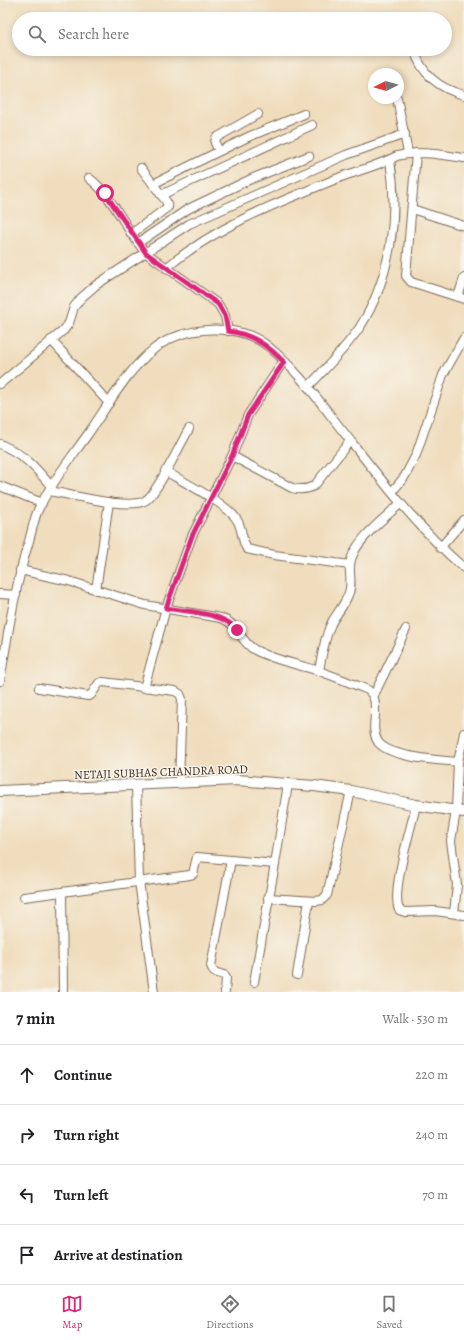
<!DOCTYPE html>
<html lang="en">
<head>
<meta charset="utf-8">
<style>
  :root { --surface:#fff; --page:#f2f2f2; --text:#202124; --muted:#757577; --line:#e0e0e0; --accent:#db2777 }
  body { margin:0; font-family:Alegreya,serif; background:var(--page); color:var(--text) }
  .compass { position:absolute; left:368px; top:68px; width:36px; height:36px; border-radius:50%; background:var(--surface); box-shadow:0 2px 6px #0003; rotate:265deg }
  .stop { position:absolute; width:12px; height:12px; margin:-9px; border:3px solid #db2777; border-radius:50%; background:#fff }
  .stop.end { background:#db2777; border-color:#fff; box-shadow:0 1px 4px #0008 }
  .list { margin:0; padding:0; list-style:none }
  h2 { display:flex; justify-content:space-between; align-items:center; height:52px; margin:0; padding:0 16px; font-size:17px }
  h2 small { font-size:13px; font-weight:400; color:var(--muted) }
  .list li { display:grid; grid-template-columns:26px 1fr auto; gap:12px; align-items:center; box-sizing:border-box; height:60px; padding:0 16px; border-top:1px solid var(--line) }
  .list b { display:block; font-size:15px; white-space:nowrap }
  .list em { font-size:13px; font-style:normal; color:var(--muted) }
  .icon { flex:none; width:22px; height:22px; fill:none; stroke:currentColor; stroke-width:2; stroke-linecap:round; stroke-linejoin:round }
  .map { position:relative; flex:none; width:464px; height:992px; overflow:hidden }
  .search { position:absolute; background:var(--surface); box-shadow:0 2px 6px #0003; left:12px; right:12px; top:12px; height:44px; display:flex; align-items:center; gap:10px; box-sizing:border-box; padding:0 14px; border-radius:22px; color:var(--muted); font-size:15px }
  .sheet { height:292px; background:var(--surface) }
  nav { display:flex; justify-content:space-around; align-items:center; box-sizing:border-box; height:56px; border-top:1px solid var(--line); background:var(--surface); font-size:11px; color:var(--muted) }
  nav a { display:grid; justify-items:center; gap:2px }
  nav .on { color:var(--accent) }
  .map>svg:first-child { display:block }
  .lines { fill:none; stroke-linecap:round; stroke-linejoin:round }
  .minor-casing { stroke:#7a6956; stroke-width:10 }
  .major-casing { stroke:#7a6956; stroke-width:12 }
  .minor { stroke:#fff; stroke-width:8 }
  .major { stroke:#fff; stroke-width:10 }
  .route { stroke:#db2777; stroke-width:5 }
  .labels { text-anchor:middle; stroke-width:3; stroke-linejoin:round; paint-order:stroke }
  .street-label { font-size:12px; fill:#3b2a1e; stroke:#f7f3e8 }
</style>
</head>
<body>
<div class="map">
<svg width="464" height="992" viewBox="0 0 464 992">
  <rect width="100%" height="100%" fill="#f7f3e8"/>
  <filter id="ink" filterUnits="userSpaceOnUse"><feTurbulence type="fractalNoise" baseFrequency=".025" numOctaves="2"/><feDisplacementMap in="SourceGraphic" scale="8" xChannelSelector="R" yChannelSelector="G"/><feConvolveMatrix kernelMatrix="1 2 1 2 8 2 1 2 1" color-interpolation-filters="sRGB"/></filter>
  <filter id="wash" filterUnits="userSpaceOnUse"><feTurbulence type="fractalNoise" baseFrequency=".012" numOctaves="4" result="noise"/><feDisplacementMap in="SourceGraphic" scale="16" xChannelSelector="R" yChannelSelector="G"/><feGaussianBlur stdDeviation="0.9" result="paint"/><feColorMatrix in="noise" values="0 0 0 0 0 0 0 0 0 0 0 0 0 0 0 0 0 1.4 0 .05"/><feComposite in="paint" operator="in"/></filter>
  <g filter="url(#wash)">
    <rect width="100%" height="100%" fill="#f0ddbd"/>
  </g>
  <g filter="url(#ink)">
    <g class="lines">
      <g class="minor-casing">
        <g id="minor">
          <path d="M414,49C421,74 440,89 464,95"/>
          <polyline points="397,98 408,153"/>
          <polyline points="219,151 215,143 216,138 258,114"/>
          <polyline points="416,153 406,276 411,282 464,299"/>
          <path d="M89,178C114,197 125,229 146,253L218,304L225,316L228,331"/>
          <polyline points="153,184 248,137 304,114"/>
          <polyline points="161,195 312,125"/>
          <polyline points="412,209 464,226"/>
          <polyline points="131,234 168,207 166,201 141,168"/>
          <polyline points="138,243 188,209 251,179 309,156"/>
          <path d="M166,268C218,225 279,202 341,177C360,170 380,165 397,156C419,150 442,155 464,158"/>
          <polyline points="458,297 464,278"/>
          <polyline points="51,340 109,403"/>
          <polyline points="0,384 64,330 69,323 74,307 81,298 96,285 189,224 346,155 405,134"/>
          <path d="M308,387C326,368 345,349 360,327C391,278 399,216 390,160"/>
          <path d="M0,444C26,456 33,465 52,487"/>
          <path d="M232,456L292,488C300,490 306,490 314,486L350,441"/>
          <path d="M165,471C182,481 228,504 237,520C243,529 241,540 247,549L274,555L350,565"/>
          <polyline points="0,486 42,503"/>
          <path d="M49,491C69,494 131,511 146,500C157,493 181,443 189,429"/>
          <polyline points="392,492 405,476 416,455 443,375 464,338"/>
          <polyline points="440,548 464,520"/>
          <path d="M20,570L69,581L145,605L221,618C240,625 239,641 255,650C274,660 296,664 316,670C334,676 351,683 368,690C376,697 375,704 375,715C374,724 373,734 378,742C390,758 440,760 458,762L456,811L451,841L457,885L454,913"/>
          <polyline points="96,590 109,502"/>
          <polyline points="0,594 16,595"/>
          <path d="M319,671C322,655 324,639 331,624C336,614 344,606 348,595C353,585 349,576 350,565C352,542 385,518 401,503"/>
          <path d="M0,681C8,634 15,586 29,541C32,531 34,519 38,510C51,483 71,458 88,434C107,407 128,369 154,349C184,325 239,322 269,347C296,369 317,398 338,425C377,474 416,527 464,568"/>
          <polyline points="39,688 88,696 91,695 99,683 103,682 175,691 180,694 182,699 179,783"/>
          <polyline points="144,688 166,608 192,536 232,456 248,415 283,362"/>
          <polyline points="374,695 406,629"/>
          <polyline points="458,762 464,733"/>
          <polyline points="136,785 139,881 154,992"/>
          <path d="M416,805C411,829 391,890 399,910L405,912L435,911L464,915"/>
          <polyline points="62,893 63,992"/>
          <polyline points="24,897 190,875 193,874 197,857 231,860"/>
          <polyline points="268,898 316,901 322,900 327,895 351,791"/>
          <polyline points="297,975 309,901"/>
          <polyline points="254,982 275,864"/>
          <polyline points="225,992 226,978 224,975 214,972 211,966 231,860 275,864 288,784"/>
        </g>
      </g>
      <g class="major-casing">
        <polyline id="major" points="0,791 237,780 314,786 351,791 416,805 464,812"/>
      </g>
      <use href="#minor" class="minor"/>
      <use href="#major" class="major"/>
    </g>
  </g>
  <g class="lines" filter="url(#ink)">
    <path class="route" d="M105,193L146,253L218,304L225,316L228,331C252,334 267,345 284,362L248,415L232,456L192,536L166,608C189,612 222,612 237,630"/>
  </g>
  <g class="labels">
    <g class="street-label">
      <text transform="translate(161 772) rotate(-2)" y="4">NETAJI SUBHAS CHANDRA ROAD</text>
    </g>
  </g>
</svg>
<svg class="compass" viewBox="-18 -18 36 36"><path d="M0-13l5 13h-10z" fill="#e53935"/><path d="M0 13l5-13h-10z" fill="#757577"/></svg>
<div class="stop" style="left:105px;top:193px"></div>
<div class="stop end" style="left:237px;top:630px"></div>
<div class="search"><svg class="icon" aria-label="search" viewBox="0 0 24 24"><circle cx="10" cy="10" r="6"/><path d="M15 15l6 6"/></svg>Search here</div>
</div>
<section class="sheet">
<h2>7 min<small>Walk · 530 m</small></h2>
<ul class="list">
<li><svg class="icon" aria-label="ahead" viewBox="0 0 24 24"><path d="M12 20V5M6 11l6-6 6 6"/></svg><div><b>Continue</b></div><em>220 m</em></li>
<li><svg class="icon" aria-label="right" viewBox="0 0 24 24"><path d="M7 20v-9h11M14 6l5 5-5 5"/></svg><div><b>Turn right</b></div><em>240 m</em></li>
<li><svg class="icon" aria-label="left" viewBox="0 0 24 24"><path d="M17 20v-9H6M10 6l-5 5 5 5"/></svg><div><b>Turn left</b></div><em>70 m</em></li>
<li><svg class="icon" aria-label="arrive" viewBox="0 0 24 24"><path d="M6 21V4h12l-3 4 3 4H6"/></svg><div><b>Arrive at destination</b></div></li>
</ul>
</section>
<nav>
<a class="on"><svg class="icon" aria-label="map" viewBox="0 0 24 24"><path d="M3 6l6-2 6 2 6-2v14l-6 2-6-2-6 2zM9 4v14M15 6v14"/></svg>Map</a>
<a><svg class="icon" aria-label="directions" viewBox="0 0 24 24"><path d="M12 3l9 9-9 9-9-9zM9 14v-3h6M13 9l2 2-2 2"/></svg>Directions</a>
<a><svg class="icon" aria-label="saved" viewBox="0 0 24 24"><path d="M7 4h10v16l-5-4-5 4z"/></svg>Saved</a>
</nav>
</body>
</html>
